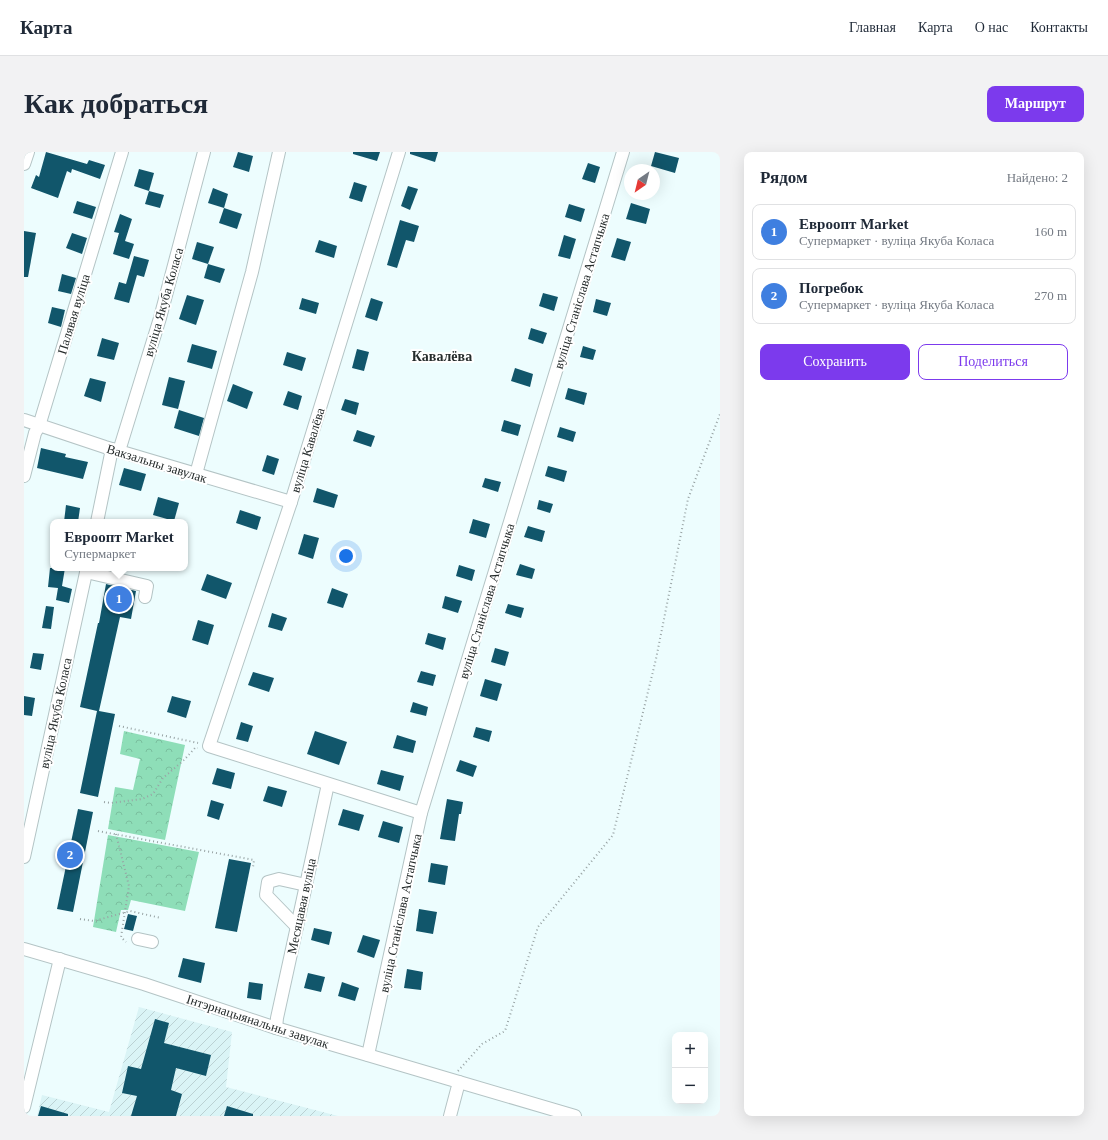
<!DOCTYPE html>
<html lang="ru">
<head>
<meta charset="utf-8">
<style>
  :root { --surface:#fff; --page:#f2f2f3; --text:#1f2937; --muted:#747a83; --line:#e0e1e3; --accent:#7c3aed }
  body { margin:0; font-family:"Times New Roman",serif; background:var(--page); color:var(--text) }
  .controls { position:absolute; right:12px; bottom:12px; display:grid; overflow:hidden; border-radius:8px; box-shadow:0 4px 16px #0002 }
  .controls button { width:36px; height:36px; display:grid; place-items:center; padding:0; border:0; border-bottom:1px solid var(--line); background:var(--surface); color:var(--text); font:20px sans-serif }
  .compass { position:absolute; left:600px; top:12px; width:36px; height:36px; border-radius:50%; background:var(--surface); box-shadow:0 4px 16px #0002; rotate:215deg }
  .you { position:absolute; left:322px; top:404px; width:14px; height:14px; margin:-10px; border:3px solid #fff; border-radius:50%; background:#1a73e8; box-shadow:0 0 0 6px #1a73e833 }
  .badge { display:grid; place-items:center; width:26px; height:26px; border-radius:50%; background:var(--accent); color:#fff; font-size:13px; font-weight:700 }
  .pin { position:absolute; translate:-50% -50%; border:2px solid #fff; box-shadow:0 1px 4px #0006 }
  .popup { position:absolute; left:26px; top:367px; width:138px; height:52px; box-sizing:border-box; display:grid; place-content:center; border-radius:8px; background:var(--surface); filter:drop-shadow(0 1px 3px #0005); font-size:13px; white-space:nowrap; color:var(--muted) }
  .popup b { font-size:15px; color:var(--text) }
  .popup::after { content:''; position:absolute; left:50%; top:100%; margin-left:-8px; border:8px solid transparent; border-top-color:var(--surface) }
  .list { margin:0; padding:0; list-style:none }
  h2 { display:flex; justify-content:space-between; align-items:center; height:52px; margin:0; padding:0 16px; font-size:17px }
  h2 small { font-size:13px; font-weight:400; color:var(--muted) }
  .list li { display:grid; grid-template-columns:26px 1fr auto; gap:12px; align-items:center; box-sizing:border-box; height:56px; margin:0 8px 8px; padding:0 8px; border:1px solid var(--line); border-radius:8px }
  .list b { display:block; font-size:15px; white-space:nowrap }
  .list p { margin:0; font-size:13px; white-space:nowrap; color:var(--muted) }
  .list em { font-size:13px; font-style:normal; color:var(--muted) }
  .actions { display:flex; gap:8px; padding:12px 16px }
  .actions a { flex:1; padding:9px 0; border:1px solid var(--accent); border-radius:8px; text-align:center; font-size:14px; color:var(--accent) }
  .actions .main { background:var(--accent); color:#fff }
  .map { position:relative; flex:none; width:696px; height:964px; overflow:hidden; border-radius:8px }
  header { display:flex; align-items:center; gap:24px; box-sizing:border-box; height:56px; padding:0 20px; background:var(--surface); border-bottom:1px solid var(--line) }
  header strong { font-size:19px }
  nav { display:flex; gap:22px; margin-inline-start:auto; font-size:14px }
  .intro { display:flex; align-items:center; justify-content:space-between; box-sizing:border-box; height:96px; padding:0 24px }
  h1 { margin:0; font-size:28px }
  .button { padding:10px 18px; border-radius:8px; background:var(--accent); color:#fff; font-size:14px; font-weight:700 }
  main { display:flex; gap:24px; padding:0 24px }
  aside { flex:1; background:var(--surface); border-radius:8px; box-shadow:0 4px 16px #0002 }
  .map>svg:first-child { display:block }
  .industrial { fill:url(#industrial-furrows) }
  .park { fill:url(#park-crowns) }
  .building { fill:#11566b }
  .lines { fill:none; stroke-linecap:round; stroke-linejoin:round }
  .minor-casing { stroke:#b4c4c5; stroke-width:14 }
  .path { stroke:#98a3a4; stroke-width:2; stroke-dasharray:1 3; stroke-linecap:butt }
  .minor { stroke:#fff; stroke-width:12 }
  .labels { text-anchor:middle; stroke-width:4; stroke-linejoin:round; paint-order:stroke }
  .street-label { font-size:13px; fill:#262c2c; stroke:#fff }
  .neighbourhood-label { font-size:14px; font-weight:bold; fill:#262c2c; stroke:#fff }
</style>
</head>
<body>
<header>
<strong>Карта</strong>
<nav><a>Главная</a><a>Карта</a><a>О нас</a><a>Контакты</a></nav>
</header>
<div class="intro"><h1>Как добраться</h1><a class="button">Маршрут</a></div>
<main>
<div class="map">
<svg width="696" height="964" viewBox="0 0 696 964">
  <defs>
    <pattern id="industrial-furrows" width="10" height="10" patternUnits="userSpaceOnUse"><rect width="10" height="10" fill="#daf4f6"/><path d="M-1 1l2-2M0 10L10 0M9 11l2-2" fill="none" stroke="#bbd1d3"/></pattern>
    <pattern id="park-crowns" width="20" height="18" patternUnits="userSpaceOnUse"><rect width="20" height="18" fill="#8edeb8"/><path d="M2 6a3 3 0 1 1 6 0M12 15a3 3 0 1 1 6 0" fill="none" stroke="#7abf9e"/></pattern>
  </defs>
  <rect width="100%" height="100%" fill="#edfdfe"/>
  <polygon class="industrial" points="115,855 208,880 202,935 314,964 13,964 18,943 85,960"/>
  <g class="park">
    <polygon points="100,579 161,593 141,688 84,677 91,635 109,638 116,607 96,602"/>
    <polygon points="84,683 175,700 161,759 107,748 104,758 97,758 92,780 69,775"/>
  </g>
  <g class="building">
    <polygon points="22,0 63,12 65,8 81,13 76,27 48,17 47,21 43,19 34,46 7,36 12,23 15,25"/>
    <polygon points="214,0 229,4 225,20 209,15"/>
    <polygon points="329,0 356,0 353,9 329,2"/>
    <polygon points="386,0 414,0 411,10 386,2"/>
    <polygon points="631,0 655,6 651,21 627,14"/>
    <polygon points="564,11 576,15 571,31 558,27"/>
    <polygon points="115,17 130,21 125,39 110,34"/>
    <polygon points="330,30 343,34 338,50 325,46"/>
    <polygon points="384,34 394,37 386,58 377,54"/>
    <polygon points="189,36 204,42 200,56 184,51"/>
    <polygon points="125,39 140,43 136,56 121,52"/>
    <polygon points="53,49 72,55 68,67 49,61"/>
    <polygon points="607,51 626,57 622,72 602,67"/>
    <polygon points="545,52 561,57 557,70 541,65"/>
    <polygon points="200,56 218,62 213,77 195,71"/>
    <polygon points="96,62 108,67 101,89 110,92 105,107 89,102 95,81 90,80"/>
    <polygon points="376,68 395,74 390,90 382,88 373,116 363,113"/>
    <polygon points="0,79 12,81 4,125 0,125"/>
    <polygon points="48,81 63,86 58,102 42,96"/>
    <polygon points="540,83 552,87 546,107 534,104"/>
    <polygon points="593,86 607,90 601,109 587,105"/>
    <polygon points="295,88 313,94 310,106 291,100"/>
    <polygon points="173,90 190,95 184,112 168,107"/>
    <polygon points="110,104 125,108 120,125 113,123 105,151 90,147 95,130 102,132"/>
    <polygon points="184,112 201,117 196,131 180,126"/>
    <polygon points="38,122 52,126 47,142 34,139"/>
    <polygon points="519,141 534,145 530,159 515,154"/>
    <polygon points="163,143 180,148 172,173 155,167"/>
    <polygon points="278,146 295,151 292,162 275,157"/>
    <polygon points="347,146 359,150 353,169 341,165"/>
    <polygon points="572,147 587,151 583,164 569,160"/>
    <polygon points="28,155 41,158 37,175 24,171"/>
    <polygon points="507,176 523,181 519,192 504,187"/>
    <polygon points="78,186 95,191 90,208 73,204"/>
    <polygon points="168,192 193,199 188,217 163,210"/>
    <polygon points="559,194 572,198 569,208 556,205"/>
    <polygon points="333,197 345,200 340,219 328,216"/>
    <polygon points="263,200 282,206 278,219 259,213"/>
    <polygon points="491,216 509,222 506,235 487,229"/>
    <polygon points="145,225 161,229 154,257 138,253"/>
    <polygon points="66,226 82,230 77,250 60,244"/>
    <polygon points="209,232 229,240 223,257 203,249"/>
    <polygon points="544,236 563,241 560,253 541,247"/>
    <polygon points="264,239 278,244 274,258 259,253"/>
    <polygon points="321,247 335,251 332,263 317,258"/>
    <polygon points="155,258 180,266 175,284 150,276"/>
    <polygon points="480,268 497,273 494,284 477,279"/>
    <polygon points="536,275 552,280 549,290 533,285"/>
    <polygon points="333,278 351,284 347,295 329,289"/>
    <polygon points="17,296 42,302 41,305 64,310 59,327 13,316"/>
    <polygon points="243,303 255,307 250,323 238,319"/>
    <polygon points="524,314 543,319 540,330 521,324"/>
    <polygon points="100,316 122,322 117,339 95,333"/>
    <polygon points="461,326 477,330 474,340 458,335"/>
    <polygon points="293,336 314,343 310,356 289,350"/>
    <polygon points="134,345 155,351 150,369 129,363"/>
    <polygon points="515,348 529,352 526,361 513,357"/>
    <polygon points="42,353 56,356 54,370 40,370"/>
    <polygon points="216,358 237,365 233,378 212,371"/>
    <polygon points="449,367 466,372 462,386 445,381"/>
    <polygon points="504,374 521,379 518,390 500,385"/>
    <polygon points="280,382 295,386 289,407 274,402"/>
    <polygon points="496,412 511,417 508,427 492,423"/>
    <polygon points="435,413 451,418 448,429 432,424"/>
    <polygon points="26,416 41,416 38,434 48,437 45,451 32,448 34,436 24,435"/>
    <polygon points="183,422 208,431 202,447 177,438"/>
    <polygon points="82,432 112,439 107,467 96,465 75,559 91,562 74,645 56,641 73,559 56,555 74,471 75,471"/>
    <polygon points="308,436 324,442 319,456 303,451"/>
    <polygon points="421,444 438,449 434,461 418,456"/>
    <polygon points="484,452 500,456 497,466 481,461"/>
    <polygon points="22,454 30,455 27,477 18,476"/>
    <polygon points="248,461 263,466 258,479 244,475"/>
    <polygon points="174,468 190,473 184,493 168,488"/>
    <polygon points="404,481 422,486 419,498 401,492"/>
    <polygon points="471,496 485,500 481,514 467,510"/>
    <polygon points="9,501 20,502 17,518 6,516"/>
    <polygon points="397,519 412,523 409,534 393,530"/>
    <polygon points="229,520 250,526 245,540 224,533"/>
    <polygon points="461,527 478,532 473,549 456,544"/>
    <polygon points="0,544 11,546 8,564 0,563"/>
    <polygon points="148,544 167,549 162,566 143,560"/>
    <polygon points="389,550 404,555 402,564 386,560"/>
    <polygon points="217,570 229,574 224,590 212,587"/>
    <polygon points="452,575 468,579 465,590 449,585"/>
    <polygon points="291,579 323,590 315,613 283,602"/>
    <polygon points="373,583 392,589 389,601 369,596"/>
    <polygon points="436,608 453,614 449,625 432,619"/>
    <polygon points="193,616 211,621 207,637 188,632"/>
    <polygon points="357,618 380,624 376,639 353,632"/>
    <polygon points="244,634 263,639 258,655 239,649"/>
    <polygon points="423,647 439,650 437,662 435,662 431,689 416,687"/>
    <polygon points="187,648 200,652 195,668 183,664"/>
    <polygon points="54,657 69,660 49,760 33,757"/>
    <polygon points="319,657 340,663 335,679 314,673"/>
    <polygon points="359,669 379,675 375,691 354,685"/>
    <polygon points="205,707 227,711 213,780 191,776"/>
    <polygon points="407,711 424,714 421,733 404,730"/>
    <polygon points="395,757 413,760 409,782 392,779"/>
    <polygon points="104,762 113,764 109,779 100,777"/>
    <polygon points="290,776 308,780 305,793 287,788"/>
    <polygon points="339,783 356,788 350,806 333,800"/>
    <polygon points="159,806 181,811 177,831 154,825"/>
    <polygon points="383,817 399,820 397,838 380,836"/>
    <polygon points="284,821 301,825 297,840 280,836"/>
    <polygon points="225,830 239,832 237,848 223,846"/>
    <polygon points="318,830 335,836 331,849 314,844"/>
    <polygon points="131,867 145,871 140,891 187,903 182,924 152,916 147,938 158,942 152,964 107,964 113,944 98,941 104,914 117,917"/>
    <polygon points="17,954 44,962 44,964 14,964"/>
    <polygon points="203,954 229,962 229,964 200,964"/>
  </g>
  <g class="lines">
    <g class="minor-casing">
      <g id="minor">
        <polyline points="375,0 267,350 185,594 397,661"/>
        <polyline points="0,12 4,0"/>
        <polyline points="0,268 81,295 267,350"/>
        <polyline points="95,299 136,166 180,0"/>
        <polyline points="172,322 228,120 255,0"/>
        <polyline points="0,324 11,281 15,274 98,0"/>
        <polyline points="73,370 88,297"/>
        <polyline points="62,420 123,434 121,445"/>
        <polyline points="0,705 63,416"/>
        <polyline points="273,775 242,743 244,730 255,727 282,733"/>
        <polyline points="114,787 128,790"/>
        <polyline points="0,797 120,832 252,876 435,930 426,964"/>
        <polyline points="252,876 253,866 304,632"/>
        <polyline points="344,903 397,661 599,0"/>
        <polyline points="435,930 551,964"/>
        <polyline points="0,955 36,807"/>
      </g>
    </g>
    <g class="path">
      <polyline points="95,574 174,591"/>
      <polyline points="80,650 87,651 118,647 129,642 139,626 160,608 171,596 174,596"/>
      <polyline points="74,679 230,708 229,715"/>
      <polyline points="92,682 105,734 97,785 102,790"/>
      <polyline points="56,767 70,769 106,759 137,766"/>
      <polyline points="434,919 458,892 481,879 514,775 589,683 632,507 664,347 696,262"/>
    </g>
    <use href="#minor" class="minor"/>
  </g>
  <g class="labels">
    <g class="street-label">
      <text transform="translate(557 139) rotate(-73)" y="5">вуліца Станіслава Астапчыка</text>
      <text transform="translate(139 150) rotate(-74)" y="5">вуліца Якуба Коласа</text>
      <text transform="translate(49 162) rotate(-73)" y="5">Палявая вуліца</text>
      <text transform="translate(283 298) rotate(-73)" y="5">вуліца Кавалёва</text>
      <text transform="translate(133 311) rotate(17)" y="5">Вакзальны завулак</text>
      <text transform="translate(462 449) rotate(-73)" y="5">вуліца Станіслава Астапчыка</text>
      <text transform="translate(31 561) rotate(-78)" y="5">вуліца Якуба Коласа</text>
      <text transform="translate(277 754) rotate(-78)" y="5">Месяцавая вуліца</text>
      <text transform="translate(376 761) rotate(-78)" y="5">вуліца Станіслава Астапчыка</text>
      <text transform="translate(234 869) rotate(18)" y="5">Інтэрнацыянальны завулак</text>
    </g>
    <g class="neighbourhood-label">
      <text x="418" y="209">Кавалёва</text>
    </g>
  </g>
</svg>
<div class="controls">
<button>+</button>
<button>−</button>
</div>
<svg class="compass" viewBox="-18 -18 36 36"><path d="M0-13l5 13h-10z" fill="#e53935"/><path d="M0 13l5-13h-10z" fill="#747a83"/></svg>
<div class="you"></div>
<div class="pin badge" style="left:95px;top:447px;background:#3f7fe0">1</div>
<div class="popup"><b>Евроопт Market</b>Супермаркет</div>
<div class="pin badge" style="left:46px;top:703px;background:#3f7fe0">2</div>
</div>
<aside>
<h2>Рядом<small>Найдено: 2</small></h2>
<ul class="list">
<li><span class="badge" style="background:#3f7fe0">1</span><div><b>Евроопт Market</b><p>Супермаркет · вуліца Якуба Коласа</p></div><em>160 m</em></li>
<li><span class="badge" style="background:#3f7fe0">2</span><div><b>Погребок</b><p>Супермаркет · вуліца Якуба Коласа</p></div><em>270 m</em></li>
</ul>
<div class="actions"><a class="main">Сохранить</a><a>Поделиться</a></div>
</aside>
</main>
</body>
</html>
